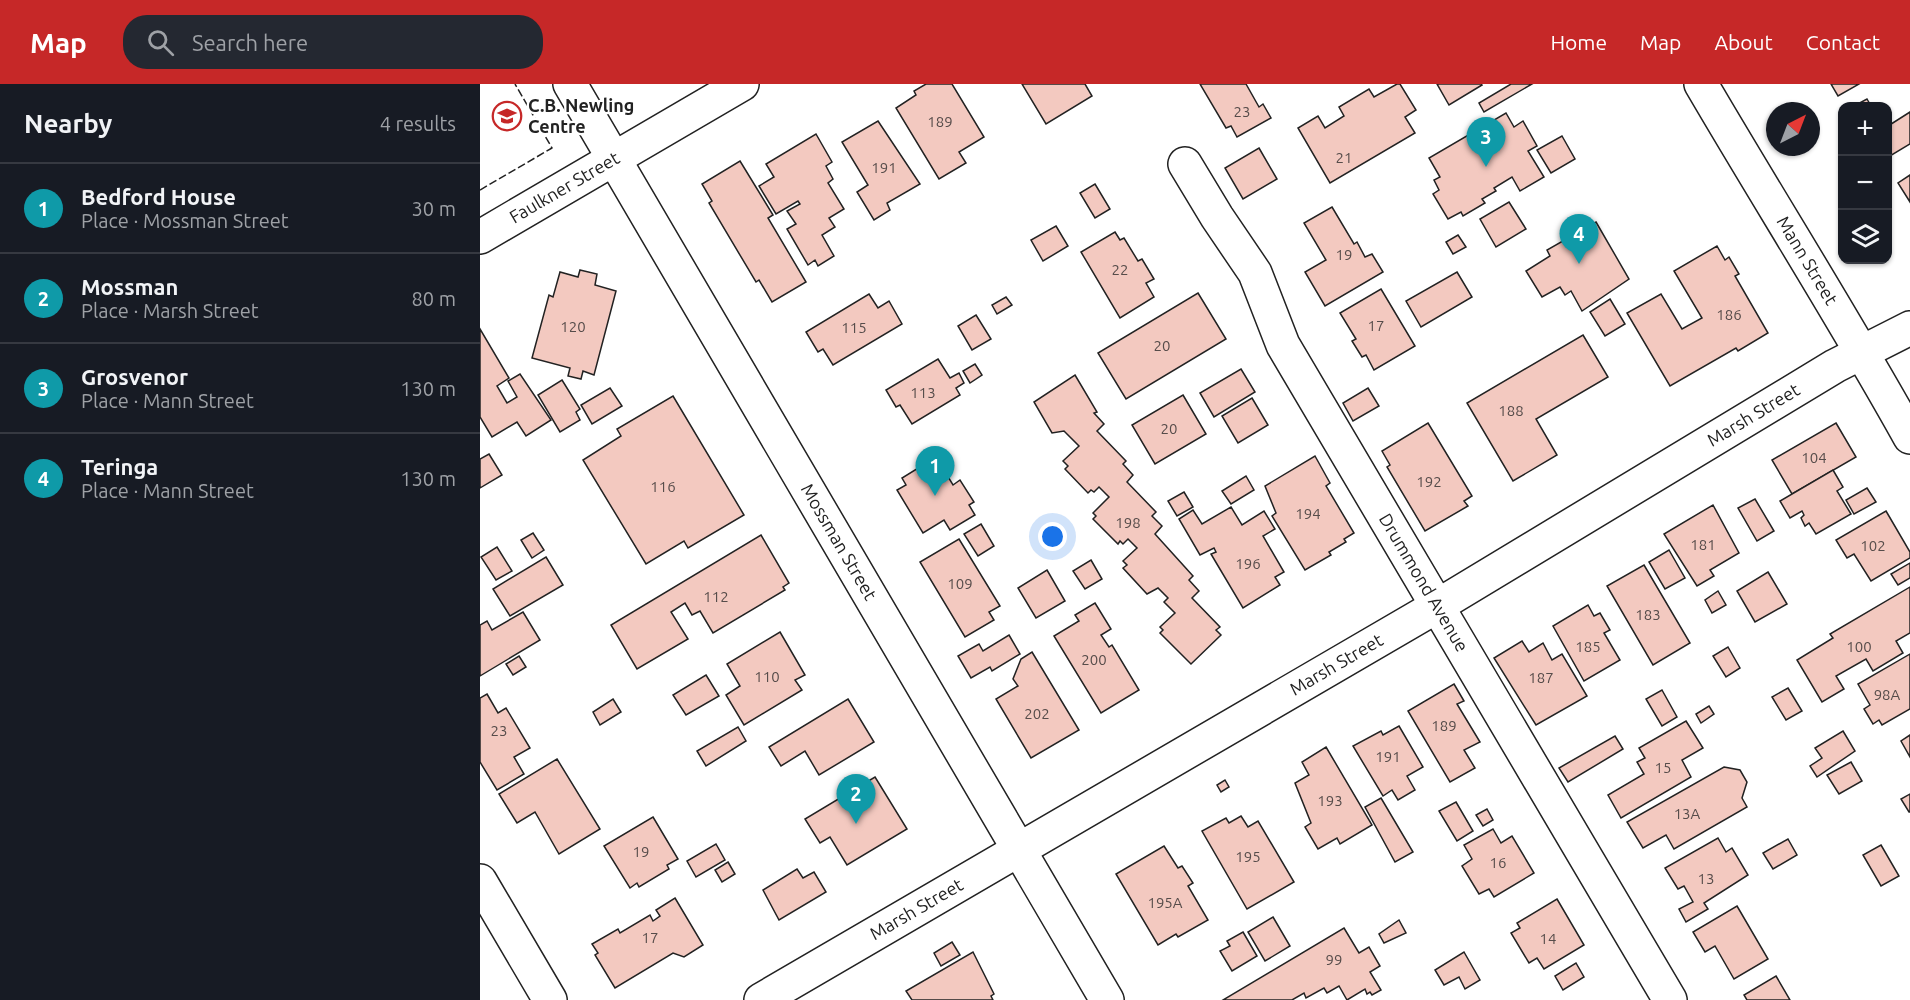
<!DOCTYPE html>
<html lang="en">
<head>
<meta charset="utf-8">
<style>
  :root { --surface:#171b24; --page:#242831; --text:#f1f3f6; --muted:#9ea1a6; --line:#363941; --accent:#c62828 }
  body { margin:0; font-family:Ubuntu,sans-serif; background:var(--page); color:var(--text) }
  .controls { position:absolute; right:18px; top:18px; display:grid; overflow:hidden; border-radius:12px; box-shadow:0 2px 4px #0004 }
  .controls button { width:54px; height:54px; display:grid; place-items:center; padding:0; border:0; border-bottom:2px solid var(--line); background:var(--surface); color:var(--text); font:30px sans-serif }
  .compass { position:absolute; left:1286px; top:18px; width:54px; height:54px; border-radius:50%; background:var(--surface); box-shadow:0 2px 4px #0004; rotate:42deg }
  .you { position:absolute; left:573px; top:453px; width:21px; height:21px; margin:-15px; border:4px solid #fff; border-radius:50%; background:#1a73e8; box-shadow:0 0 0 9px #1a73e833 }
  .badge { display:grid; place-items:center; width:39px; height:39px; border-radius:50%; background:var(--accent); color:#fff; font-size:20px; font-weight:700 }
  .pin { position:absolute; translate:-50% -50px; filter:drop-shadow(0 2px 3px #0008) }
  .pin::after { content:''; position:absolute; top:32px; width:21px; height:18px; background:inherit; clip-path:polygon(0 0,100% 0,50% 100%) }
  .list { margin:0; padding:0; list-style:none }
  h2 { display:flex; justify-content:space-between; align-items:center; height:78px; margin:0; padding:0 24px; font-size:26px }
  h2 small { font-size:20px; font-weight:400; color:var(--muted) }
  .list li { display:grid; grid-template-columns:39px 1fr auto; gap:18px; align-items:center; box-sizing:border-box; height:90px; padding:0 24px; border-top:2px solid var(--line) }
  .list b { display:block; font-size:22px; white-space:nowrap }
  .list p { margin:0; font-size:20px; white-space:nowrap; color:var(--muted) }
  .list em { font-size:20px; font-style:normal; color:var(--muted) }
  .icon { flex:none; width:33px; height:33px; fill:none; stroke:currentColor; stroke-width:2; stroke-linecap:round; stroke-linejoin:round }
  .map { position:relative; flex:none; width:1430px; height:916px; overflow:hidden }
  header { display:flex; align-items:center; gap:36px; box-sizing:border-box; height:84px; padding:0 30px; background:var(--accent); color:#fff }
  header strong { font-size:28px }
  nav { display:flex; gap:33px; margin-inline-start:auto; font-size:21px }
  .search { width:420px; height:54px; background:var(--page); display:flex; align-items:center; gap:15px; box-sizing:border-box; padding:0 21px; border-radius:24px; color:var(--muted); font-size:22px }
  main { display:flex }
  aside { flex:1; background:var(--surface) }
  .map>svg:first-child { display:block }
  .building { fill:#f3c9c0; stroke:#222; stroke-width:1.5 }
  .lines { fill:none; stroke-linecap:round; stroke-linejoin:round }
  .minor-casing { stroke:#222; stroke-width:36 }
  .minor { stroke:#fff; stroke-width:33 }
  .fence { stroke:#222; stroke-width:1.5; stroke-dasharray:8 3; stroke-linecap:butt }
  .labels { text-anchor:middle; stroke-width:4.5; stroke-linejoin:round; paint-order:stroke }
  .number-label { font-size:15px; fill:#564c4a }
  .poi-label { font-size:18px; font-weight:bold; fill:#222; stroke:#fff; text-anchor:start }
  .street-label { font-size:18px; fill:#222; stroke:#fff }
</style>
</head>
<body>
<header>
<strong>Map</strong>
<div class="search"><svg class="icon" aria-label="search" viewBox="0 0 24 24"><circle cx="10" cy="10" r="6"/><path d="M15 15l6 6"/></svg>Search here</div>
<nav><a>Home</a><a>Map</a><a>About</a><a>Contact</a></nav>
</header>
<main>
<aside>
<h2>Nearby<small>4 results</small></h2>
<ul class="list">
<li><span class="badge" style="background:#0f9aa8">1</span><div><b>Bedford House</b><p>Place · Mossman Street</p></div><em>30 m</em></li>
<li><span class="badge" style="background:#0f9aa8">2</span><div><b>Mossman</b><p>Place · Marsh Street</p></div><em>80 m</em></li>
<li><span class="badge" style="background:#0f9aa8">3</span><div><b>Grosvenor</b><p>Place · Mann Street</p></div><em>130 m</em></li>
<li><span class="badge" style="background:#0f9aa8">4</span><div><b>Teringa</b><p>Place · Mann Street</p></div><em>130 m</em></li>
</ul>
</aside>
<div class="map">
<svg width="1430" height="916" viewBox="0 0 1430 916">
  <rect width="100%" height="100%" fill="#fff"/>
  <g class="building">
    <polygon points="446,0 472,0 504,53 479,68 486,79 459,95 416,24 436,11 434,7"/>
    <polygon points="542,0 605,0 612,12 566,40"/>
    <polygon points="720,0 766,0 779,23 783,20 791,34 757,53 751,42 746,44"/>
    <polygon points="917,0 920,0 936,26 925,33 935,49 850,99 818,44 838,32 845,44 864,32 859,23 889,5 894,13"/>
    <polygon points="957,0 1001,0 1002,1 969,21"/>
    <polygon points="1031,0 1052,0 1004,28 999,19"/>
    <polygon points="1351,0 1379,0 1358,12"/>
    <polygon points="1387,15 1391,22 1374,22"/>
    <polygon points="1430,28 1430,60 1410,72 1408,68 1408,42"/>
    <polygon points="1026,29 1034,43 1043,37 1057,62 1048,67 1064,93 1040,107 1032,93 1014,104 1016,107 1002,115 1005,119 983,132 981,128 968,135 953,110 959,106 954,96 960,93 949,74"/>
    <polygon points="398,37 440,100 407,119 410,126 394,136 377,108 388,101 362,58"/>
    <polygon points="336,50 352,78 346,82 353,95 348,99 364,125 349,134 355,143 342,151 354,172 338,182 335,176 328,181 307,145 316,140 307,127 320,120 318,117 296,130 279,102 294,93 286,80"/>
    <polygon points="1082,52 1095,75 1071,89 1057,66"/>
    <polygon points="779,64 797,95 763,115 745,84"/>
    <polygon points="260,77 293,131 288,134 326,198 292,218 279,196 276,198 229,119 232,117 222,100"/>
    <polygon points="1430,91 1430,118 1418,99"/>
    <polygon points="615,100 630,125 615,134 600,109"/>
    <polygon points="1029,118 1046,145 1016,163 1000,135"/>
    <polygon points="852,123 874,160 877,158 885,173 892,170 903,188 845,222 825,188 846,176 824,139"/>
    <polygon points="1116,138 1149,195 1102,227 1091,207 1085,211 1080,203 1062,213 1046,187 1070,172 1067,166"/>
    <polygon points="576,142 588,162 563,177 551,156"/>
    <polygon points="635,148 640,156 644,154 658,177 662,175 674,195 666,199 674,213 640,234 601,168"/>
    <polygon points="978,151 986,163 973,170 966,158"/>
    <polygon points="1237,162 1245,176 1249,173 1259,190 1255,192 1288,249 1258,267 1256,264 1190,302 1147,229 1181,210 1202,245 1222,234 1194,187"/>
    <polygon points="100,186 117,190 115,201 136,207 114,291 103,287 101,295 88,292 90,284 52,274 69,211 73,213 80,188 98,193"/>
    <polygon points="977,188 992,213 941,243 926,217"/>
    <polygon points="901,205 935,262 894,286 886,271 882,273 872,257 876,255 860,229"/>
    <polygon points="718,209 746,255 646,315 618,269"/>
    <polygon points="389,210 398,224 409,217 422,240 353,281 343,265 338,268 326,248"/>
    <polygon points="526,213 532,221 517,230 512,221"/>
    <polygon points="1130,215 1145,240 1125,252 1110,228"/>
    <polygon points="496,231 511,255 492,266 478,242"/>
    <polygon points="0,245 29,294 17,302 27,319 37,313 28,297 40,290 71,336 46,352 37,338 12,353 0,333"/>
    <polygon points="1103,251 1128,293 1056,335 1077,371 1033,397 987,319"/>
    <polygon points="458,275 470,294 479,289 484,299 476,304 480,311 432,340 420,321 416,323 406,306"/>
    <polygon points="495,280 502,291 490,299 483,287"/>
    <polygon points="761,285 775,308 734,333 720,309"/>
    <polygon points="595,291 617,328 614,329 624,340 617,347 646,377 643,380 653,391 647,398 676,428 672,432 682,442 675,450 713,492 709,496 719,507 712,514 740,543 736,546 741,551 711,580 680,549 683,546 680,543 695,529 684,518 688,514 678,504 667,510 643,484 647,481 643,477 657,464 648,455 643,460 640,457 638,460 613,435 616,432 613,429 629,413 619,403 614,408 611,406 608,409 585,385 588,382 583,377 599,362 584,347 572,349 554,318"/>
    <polygon points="82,296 100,325 96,328 100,336 80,348 58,311"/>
    <polygon points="130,304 142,322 112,340 101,321"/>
    <polygon points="888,304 899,322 873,337 863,319"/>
    <polygon points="703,311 726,350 675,380 652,341"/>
    <polygon points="193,312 264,431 208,464 204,457 166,480 103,376 141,352 137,345"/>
    <polygon points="772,314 788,341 758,359 742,332"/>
    <polygon points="948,339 992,412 984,417 988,422 945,447 907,383 910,381 902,367"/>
    <polygon points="1356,339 1376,373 1312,410 1292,376"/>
    <polygon points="9,370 22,391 0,404 0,375"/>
    <polygon points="835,372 850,399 846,402 874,449 864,455 866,458 849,468 851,471 825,486 792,432 796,429 785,402"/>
    <polygon points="456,373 473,401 480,396 494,418 489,421 495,431 470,446 464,436 443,449 417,406 426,401 422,394"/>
    <polygon points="1353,386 1363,403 1357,407 1371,430 1336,450 1329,439 1325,442 1321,434 1324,431 1322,427 1310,434 1300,417"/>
    <polygon points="766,392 774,406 751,420 742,407"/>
    <polygon points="1387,404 1396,418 1374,430 1366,416"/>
    <polygon points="704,408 713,423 697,432 688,417"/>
    <polygon points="1275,415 1294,447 1277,457 1258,424"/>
    <polygon points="1233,421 1259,469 1230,486 1234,492 1217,502 1184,450"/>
    <polygon points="751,423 762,441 784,427 795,445 783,452 804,488 795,493 800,501 763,524 731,470 736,468 734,464 720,471 699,435 713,426 722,440"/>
    <polygon points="1406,427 1430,468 1430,474 1391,497 1374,470 1367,474 1356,456"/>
    <polygon points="501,440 514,462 498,472 484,450"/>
    <polygon points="53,449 64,466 52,474 41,456"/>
    <polygon points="281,451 309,499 303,503 305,506 233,549 220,527 212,531 205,519 191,528 208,555 157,585 131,541"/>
    <polygon points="479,455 520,522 509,528 514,536 485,553 440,478"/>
    <polygon points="17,463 32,487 16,496 1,473"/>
    <polygon points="1189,466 1205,494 1185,505 1169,478"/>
    <polygon points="66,473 83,501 30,532 13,505"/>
    <polygon points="611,476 622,495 605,505 593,487"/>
    <polygon points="1430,479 1430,494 1418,501 1411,490"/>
    <polygon points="1164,481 1210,559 1173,581 1127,502"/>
    <polygon points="567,486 585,517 556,534 538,504"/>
    <polygon points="1288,488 1307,520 1275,538 1257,507"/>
    <polygon points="1430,503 1430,549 1416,557 1423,569 1393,587 1386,575 1356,592 1364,605 1342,618 1317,576 1353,554 1350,550"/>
    <polygon points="1238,507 1246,521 1232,529 1225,516"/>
    <polygon points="615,519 631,545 621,551 629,563 632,561 659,606 621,629 574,552 599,537 595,531"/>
    <polygon points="1108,521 1114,532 1120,529 1130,546 1124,549 1140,576 1104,597 1073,542"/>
    <polygon points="43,528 60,556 0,592 0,541 7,537 12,546"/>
    <polygon points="300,548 325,591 315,596 322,606 264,641 246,611 260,602 247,580"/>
    <polygon points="529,551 540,570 512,587 510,583 491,594 478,572 499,560 503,567"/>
    <polygon points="1042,557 1049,568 1063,559 1072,576 1082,570 1107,612 1056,641 1014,574"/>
    <polygon points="1248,563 1260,584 1246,593 1233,572"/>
    <polygon points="552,568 599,646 551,674 516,615 538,602 533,595 541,575"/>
    <polygon points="1430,570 1430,625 1402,641 1399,636 1393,640 1384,625 1390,621 1378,600"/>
    <polygon points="39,572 46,583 33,591 26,580"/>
    <polygon points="226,591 239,612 206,631 193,611"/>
    <polygon points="974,600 984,617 977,620 1000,658 984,666 995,684 970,698 928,627"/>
    <polygon points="1308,604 1322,627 1306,636 1292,613"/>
    <polygon points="1182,606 1197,633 1182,642 1166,615"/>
    <polygon points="7,610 18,629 26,624 50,664 34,673 44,690 17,706 0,678 0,614"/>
    <polygon points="133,615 141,628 120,641 113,628"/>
    <polygon points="368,615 394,658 339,691 325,667 301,682 289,663"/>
    <polygon points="1229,622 1234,630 1221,639 1216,630"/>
    <polygon points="1206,637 1223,664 1202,676 1211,693 1141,734 1128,711 1164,690 1157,678 1165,674 1159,664"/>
    <polygon points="919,642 943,683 927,692 935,706 918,716 912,706 903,712 873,662 901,647 903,651"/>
    <polygon points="258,643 266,657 226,682 217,667"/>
    <polygon points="1363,647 1375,667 1337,693 1330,682 1342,674 1335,664"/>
    <polygon points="1430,651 1430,673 1421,657"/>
    <polygon points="1135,652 1143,665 1088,698 1079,684"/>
    <polygon points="846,663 892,741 860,760 857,754 838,765 825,743 831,739 815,699 829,691 822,678"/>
    <polygon points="77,675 120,745 79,770 55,728 37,739 19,710"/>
    <polygon points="1371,678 1382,697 1359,710 1347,691"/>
    <polygon points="1244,683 1260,686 1267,698 1262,714 1267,723 1194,765 1186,751 1163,764 1147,738"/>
    <polygon points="395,693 427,745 367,781 350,753 340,759 325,735"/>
    <polygon points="745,696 749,703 741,708 737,701"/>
    <polygon points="1430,710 1430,728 1429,728 1421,715"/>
    <polygon points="901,714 933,768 915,778 885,723"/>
    <polygon points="976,718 993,747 977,757 959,727"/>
    <polygon points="1007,725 1013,736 1003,742 996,731"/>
    <polygon points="761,732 768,743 778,737 814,798 767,825 722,747 746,734 749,739"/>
    <polygon points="173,733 198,775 187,781 189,785 159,803 157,799 150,804 124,762"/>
    <polygon points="1013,745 1021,759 1032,752 1054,789 1014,813 1009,805 999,810 982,782 992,775 984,761"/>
    <polygon points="1238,754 1246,768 1252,764 1268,791 1224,819 1228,825 1206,838 1199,825 1213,818 1204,802 1198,805 1185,784"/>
    <polygon points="1308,755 1317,771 1293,785 1283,769"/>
    <polygon points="236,760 245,776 216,793 207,777"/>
    <polygon points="1401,761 1419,792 1401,802 1383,771"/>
    <polygon points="684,762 698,784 702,782 713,799 708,802 728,836 698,853 696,850 678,861 636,790"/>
    <polygon points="248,778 255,790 242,798 235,786"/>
    <polygon points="317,785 323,794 334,788 346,808 299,836 283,806"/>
    <polygon points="195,814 223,861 204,873 193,869 135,904 115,871 118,869 112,860 138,845 140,849 170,831 173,837 180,832 176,826"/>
    <polygon points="1077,815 1104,861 1064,885 1057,874 1049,879 1031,849 1040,844 1037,839"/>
    <polygon points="1257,822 1288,875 1254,895 1235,862 1225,868 1213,848"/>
    <polygon points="793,833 810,862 785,877 768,848"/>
    <polygon points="919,836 926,849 904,859 899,850"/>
    <polygon points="864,844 879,869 889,863 900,882 890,888 901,906 892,911 890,908 887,910 885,905 867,916 859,902 847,909 844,904 826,914 824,909 812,916 743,916"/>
    <polygon points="763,848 777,872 752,887 740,867 750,862 747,857"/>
    <polygon points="472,858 480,871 461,882 454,869"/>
    <polygon points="493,868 514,910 511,912 513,916 432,916 426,907"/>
    <polygon points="984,868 1000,896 985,905 979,893 964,901 955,886"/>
    <polygon points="1096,879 1104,893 1083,906 1075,892"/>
    <polygon points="1296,892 1310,916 1267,916 1264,911"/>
  </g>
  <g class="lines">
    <g class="minor-casing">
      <g id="minor">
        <path id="s1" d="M90,0L627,916"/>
        <path id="s2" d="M1221,0C1290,118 1364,234 1430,353"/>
        <path id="s3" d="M705,80L737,133L775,189L803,261L1190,916"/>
        <path id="s4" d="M0,153L262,0"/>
        <polyline points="0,797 70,916"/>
        <path id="s5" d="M281,916L959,521L1355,282L1430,244"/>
      </g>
    </g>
    <use href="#minor" class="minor"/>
    <polyline class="fence" points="0,106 72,64 35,0"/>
  </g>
  <defs>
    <g id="university-ring" transform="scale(1.5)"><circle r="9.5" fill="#fff" stroke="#c62828" stroke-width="1.5"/><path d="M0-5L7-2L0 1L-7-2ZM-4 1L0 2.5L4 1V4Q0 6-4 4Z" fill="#c62828"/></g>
  </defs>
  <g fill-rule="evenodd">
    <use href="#university-ring" x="27" y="32"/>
  </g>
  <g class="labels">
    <g class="number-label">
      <text x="762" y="33">23</text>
      <text x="460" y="43">189</text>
      <text x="864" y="79">21</text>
      <text x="404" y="89">191</text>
      <text x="864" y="176">19</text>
      <text x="640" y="191">22</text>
      <text x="1249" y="236">186</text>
      <text x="896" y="247">17</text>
      <text x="93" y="248">120</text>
      <text x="374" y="249">115</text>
      <text x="682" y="267">20</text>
      <text x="443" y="314">113</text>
      <text x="1031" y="332">188</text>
      <text x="689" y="350">20</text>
      <text x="1334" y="379">104</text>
      <text x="949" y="403">192</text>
      <text x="183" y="408">116</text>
      <text x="828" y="435">194</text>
      <text x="648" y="444">198</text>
      <text x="1223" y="466">181</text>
      <text x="1393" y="467">102</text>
      <text x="768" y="485">196</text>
      <text x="480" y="505">109</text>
      <text x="236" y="518">112</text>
      <text x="1168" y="536">183</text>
      <text x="1108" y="568">185</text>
      <text x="1379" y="568">100</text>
      <text x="614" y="581">200</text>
      <text x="287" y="598">110</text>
      <text x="1061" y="599">187</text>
      <text x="1407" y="616">98A</text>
      <text x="557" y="635">202</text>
      <text x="964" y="647">189</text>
      <text x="19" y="652">23</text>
      <text x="908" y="678">191</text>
      <text x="1183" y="689">15</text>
      <text x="850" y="722">193</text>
      <text x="1207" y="735">13A</text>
      <text x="161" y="773">19</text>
      <text x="768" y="778">195</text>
      <text x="1018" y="784">16</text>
      <text x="1226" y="800">13</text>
      <text x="685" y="824">195A</text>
      <text x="170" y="859">17</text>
      <text x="1068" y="860">14</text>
      <text x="854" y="881">99</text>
    </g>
    <g class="poi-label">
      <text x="48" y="28">C.B. Newling<tspan x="48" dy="21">Centre</tspan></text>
    </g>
    <g class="street-label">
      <text dy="6" stroke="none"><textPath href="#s4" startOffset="98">Faulkner Street</textPath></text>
      <text dy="6" stroke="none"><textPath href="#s2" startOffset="206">Mann Street</textPath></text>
      <text dy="6" stroke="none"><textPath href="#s5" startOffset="1152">Marsh Street</textPath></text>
      <text dy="6" stroke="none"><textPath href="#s1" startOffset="531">Mossman Street</textPath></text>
      <text dy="6" stroke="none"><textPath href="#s3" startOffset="483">Drummond Avenue</textPath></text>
      <text dy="6" stroke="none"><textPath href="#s5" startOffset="666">Marsh Street</textPath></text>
      <text dy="6" stroke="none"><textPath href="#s5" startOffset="180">Marsh Street</textPath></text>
    </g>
  </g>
</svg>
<div class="controls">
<button>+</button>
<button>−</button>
<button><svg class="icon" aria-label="layers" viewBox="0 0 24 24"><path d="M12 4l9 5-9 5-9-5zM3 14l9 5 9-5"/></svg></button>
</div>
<svg class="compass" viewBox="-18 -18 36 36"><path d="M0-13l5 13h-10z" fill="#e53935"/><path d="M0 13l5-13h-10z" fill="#9ea1a6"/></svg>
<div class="you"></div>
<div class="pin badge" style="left:455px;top:412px;background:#0f9aa8">1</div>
<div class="pin badge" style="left:376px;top:740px;background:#0f9aa8">2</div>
<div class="pin badge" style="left:1006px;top:83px;background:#0f9aa8">3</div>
<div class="pin badge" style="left:1099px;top:180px;background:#0f9aa8">4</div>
</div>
</main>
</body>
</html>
